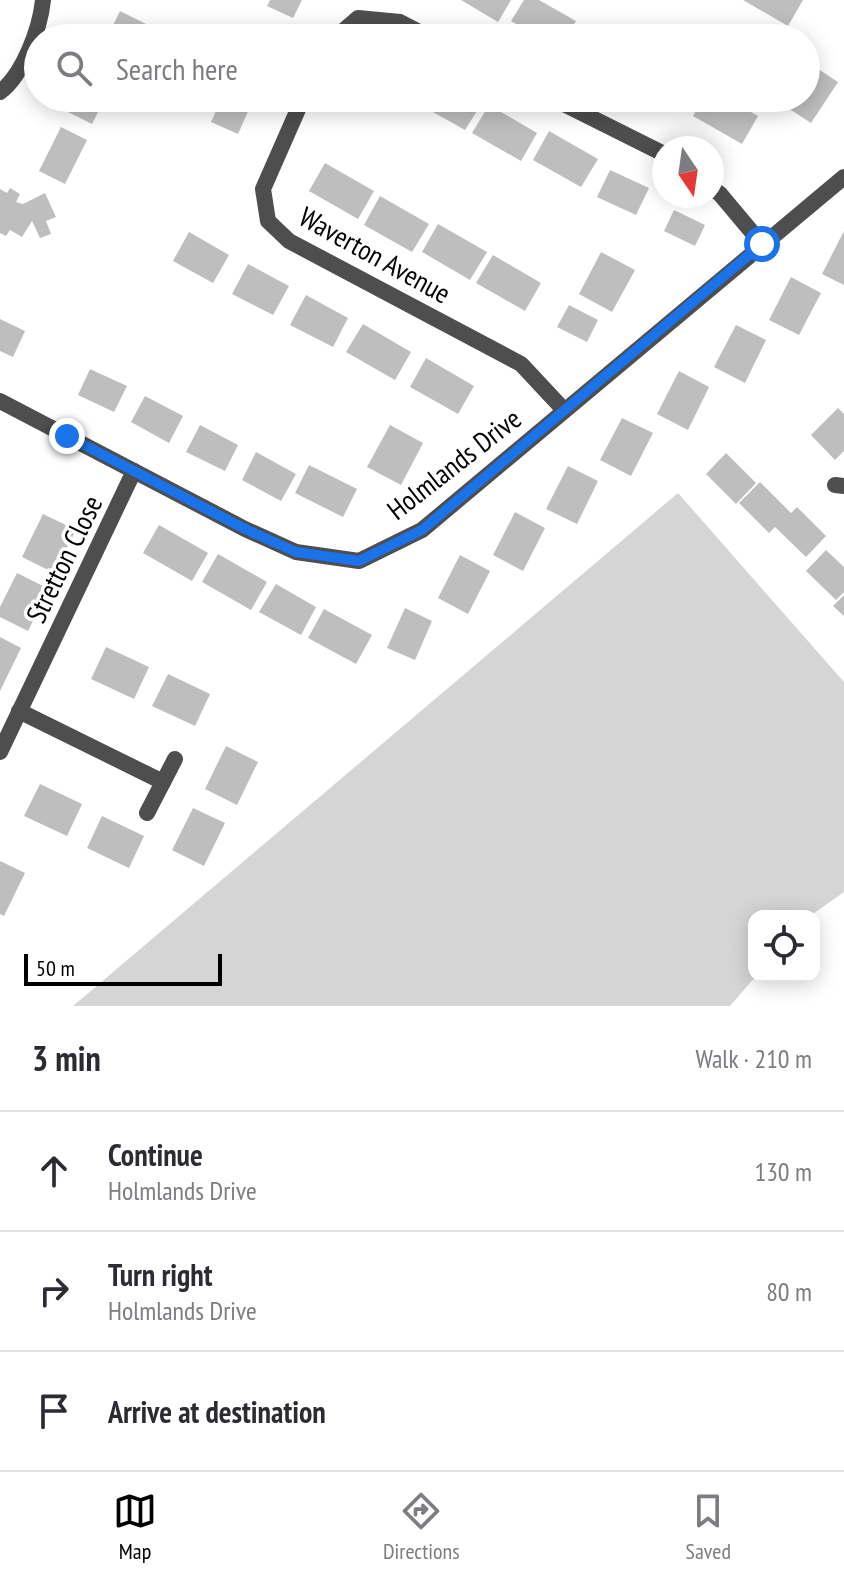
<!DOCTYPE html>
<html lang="en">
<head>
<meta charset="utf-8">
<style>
  :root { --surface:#fff; --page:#f2f2f3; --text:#2b2b33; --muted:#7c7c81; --line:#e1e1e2; --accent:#000 }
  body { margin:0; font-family:"PT Sans Narrow",sans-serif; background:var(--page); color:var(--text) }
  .controls { position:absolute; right:24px; bottom:24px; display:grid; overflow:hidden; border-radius:16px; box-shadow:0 4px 20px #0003 }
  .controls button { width:72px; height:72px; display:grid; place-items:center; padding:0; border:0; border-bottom:2px solid var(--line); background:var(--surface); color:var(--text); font:40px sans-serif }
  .compass { position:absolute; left:652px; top:136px; width:72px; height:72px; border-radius:50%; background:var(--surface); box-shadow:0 4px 20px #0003; rotate:167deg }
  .scale { position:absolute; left:24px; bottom:20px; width:198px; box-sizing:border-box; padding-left:8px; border:4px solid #000; border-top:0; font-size:22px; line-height:28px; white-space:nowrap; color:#000; -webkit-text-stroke:6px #fff; paint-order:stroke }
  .stop { position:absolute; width:24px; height:24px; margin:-18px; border:6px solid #1a73e8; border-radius:50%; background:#fff }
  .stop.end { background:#1a73e8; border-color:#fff; box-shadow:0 2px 8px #0008 }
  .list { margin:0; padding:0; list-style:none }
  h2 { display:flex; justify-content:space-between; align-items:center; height:104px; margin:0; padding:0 32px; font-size:34px }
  h2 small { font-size:26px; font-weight:400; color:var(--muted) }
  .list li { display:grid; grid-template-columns:52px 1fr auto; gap:24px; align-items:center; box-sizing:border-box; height:120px; padding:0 32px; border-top:2px solid var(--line) }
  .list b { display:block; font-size:30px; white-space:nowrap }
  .list p { margin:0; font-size:26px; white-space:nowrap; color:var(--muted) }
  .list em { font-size:26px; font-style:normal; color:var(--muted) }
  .icon { flex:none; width:44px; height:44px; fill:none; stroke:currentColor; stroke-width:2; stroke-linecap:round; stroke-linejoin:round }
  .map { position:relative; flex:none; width:844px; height:1006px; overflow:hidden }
  .search { position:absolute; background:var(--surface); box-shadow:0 4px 20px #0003; left:24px; right:24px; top:24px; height:88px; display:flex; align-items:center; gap:20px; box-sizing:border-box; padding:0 28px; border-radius:44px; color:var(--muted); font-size:30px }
  .sheet { height:464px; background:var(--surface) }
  nav { display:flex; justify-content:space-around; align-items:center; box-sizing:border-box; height:112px; border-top:2px solid var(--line); background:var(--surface); font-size:22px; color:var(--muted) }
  nav a { display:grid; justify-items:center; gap:4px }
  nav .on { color:var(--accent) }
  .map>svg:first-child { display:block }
  .green { fill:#d5d5d5 }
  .building { fill:#bebebe }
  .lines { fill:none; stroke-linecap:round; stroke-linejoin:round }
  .street { stroke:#4e4e4e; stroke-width:16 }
  .route { stroke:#1a73e8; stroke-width:10 }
  .labels { text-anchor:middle; stroke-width:7; stroke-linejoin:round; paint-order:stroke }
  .street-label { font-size:28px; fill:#000; stroke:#fff }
</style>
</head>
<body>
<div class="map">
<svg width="844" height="1006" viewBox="0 0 844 1006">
  <rect width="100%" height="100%" fill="#fff"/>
  <polygon class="green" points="678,493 844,682 844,892 810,916 754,916 756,976 730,1006 73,1006"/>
  <g class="building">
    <polygon points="270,0 302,0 293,18 267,6"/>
    <polygon points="461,0 511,0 498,22"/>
    <polygon points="524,0 539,0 576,21 566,38 540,38 511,21"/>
    <polygon points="743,0 803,0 788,26"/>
    <polygon points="120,11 146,24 139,38 107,38"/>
    <polygon points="259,25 286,38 253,38"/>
    <polygon points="588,25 610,38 580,38"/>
    <polygon points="809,63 838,82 811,123 782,104 785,98 806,98 806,67"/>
    <polygon points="72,98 105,98 92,124 66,111"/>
    <polygon points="222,98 254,98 238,134 211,122"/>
    <polygon points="419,98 474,98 482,103 465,130 417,103"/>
    <polygon points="653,98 686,98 678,112"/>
    <polygon points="703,98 726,98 758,116 742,144 693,116"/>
    <polygon points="489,105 537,133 521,161 472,133"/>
    <polygon points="61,127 87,140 65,184 39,171"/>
    <polygon points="549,131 598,159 581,187 533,160"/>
    <polygon points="325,163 374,191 358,219 309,191"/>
    <polygon points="610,170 649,188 636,215 597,197"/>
    <polygon points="10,188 20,194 16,202 23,204 45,193 56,217 46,221 51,234 40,238 32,221 22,237 10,230 6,236 0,233 0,189 7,193"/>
    <polygon points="380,196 429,224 412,252 364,225"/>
    <polygon points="674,210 705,225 695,246 664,231"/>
    <polygon points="438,224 487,252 470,280 422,252"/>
    <polygon points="844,231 844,285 822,274"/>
    <polygon points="189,232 229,255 213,283 173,261"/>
    <polygon points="601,252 635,270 612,312 579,294"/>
    <polygon points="493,255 541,283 525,311 476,283"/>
    <polygon points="248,264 289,286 273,315 232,294"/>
    <polygon points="791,277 821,293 799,335 769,320"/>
    <polygon points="306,295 348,318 333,347 290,325"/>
    <polygon points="569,305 598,320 587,342 557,327"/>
    <polygon points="0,319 25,331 13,357 0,351"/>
    <polygon points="363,324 411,352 395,380 346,352"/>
    <polygon points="736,325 766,340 745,383 714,367"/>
    <polygon points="426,358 474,386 458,414 410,387"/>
    <polygon points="90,369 127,386 114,412 78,395"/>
    <polygon points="679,371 709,387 688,430 657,414"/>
    <polygon points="145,396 183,416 169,443 131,422"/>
    <polygon points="838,408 844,414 844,451 835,460 811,435"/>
    <polygon points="622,418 653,433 631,476 600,460"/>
    <polygon points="200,425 238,445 225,471 186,452"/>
    <polygon points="390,425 423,443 401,485 367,467"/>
    <polygon points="256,452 296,474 281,501 242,480"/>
    <polygon points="726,453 756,483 736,504 706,474"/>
    <polygon points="309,465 357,489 343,517 295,493"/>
    <polygon points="568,466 598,481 577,524 546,509"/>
    <polygon points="760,482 791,513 797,507 826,536 806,557 775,527 769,533 739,503"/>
    <polygon points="515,512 545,528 523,571 493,555"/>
    <polygon points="43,514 76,530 54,573 22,557"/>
    <polygon points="159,525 208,553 192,581 143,553"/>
    <polygon points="826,550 844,567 844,592 836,600 806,571"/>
    <polygon points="218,554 267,582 251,610 202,582"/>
    <polygon points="460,555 490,571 468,614 438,598"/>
    <polygon points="17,573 49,589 28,631 0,617 0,607"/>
    <polygon points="276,584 316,607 301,635 259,612"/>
    <polygon points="844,595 844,616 833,606"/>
    <polygon points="405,608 432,621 415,660 387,648"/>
    <polygon points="324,609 372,635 356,664 308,638"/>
    <polygon points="0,637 21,648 0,691"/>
    <polygon points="106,647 149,667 134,699 91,679"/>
    <polygon points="168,674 210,694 195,726 152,706"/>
    <polygon points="226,746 258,762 237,805 205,789"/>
    <polygon points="40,784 82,804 67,836 24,816"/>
    <polygon points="193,808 225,823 204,866 172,850"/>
    <polygon points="102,816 144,836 129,868 87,848"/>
    <polygon points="0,861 25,873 4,916 0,914"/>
  </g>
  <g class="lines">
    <g class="street">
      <polyline points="335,38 358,18 400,22 431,38"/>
      <path d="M0,92C23,75 40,29 43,0"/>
      <polyline points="303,98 263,189 268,221 289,241 521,364 564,410"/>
      <polyline points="552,98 664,154"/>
      <polyline points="712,188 720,194 762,244"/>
      <polyline points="0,401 245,529 296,552 359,561 422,530 844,177"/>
      <polyline points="835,485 844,486"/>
      <polyline points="19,711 163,782"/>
      <polyline points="0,752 134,471"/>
      <polyline points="147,813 175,759"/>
    </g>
  </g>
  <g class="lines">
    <polyline class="route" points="67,436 245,529 296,552 359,561 422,530 762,244"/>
  </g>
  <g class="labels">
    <g class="street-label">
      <text transform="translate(375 255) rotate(29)" y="10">Waverton Avenue</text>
      <text transform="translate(454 464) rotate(-38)" y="10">Holmlands Drive</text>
      <text transform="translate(64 559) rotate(-64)" y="10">Stretton Close</text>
    </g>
  </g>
</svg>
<div class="controls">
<button><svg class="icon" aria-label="locate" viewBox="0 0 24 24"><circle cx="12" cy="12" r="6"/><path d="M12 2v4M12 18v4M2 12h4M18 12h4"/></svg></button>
</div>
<svg class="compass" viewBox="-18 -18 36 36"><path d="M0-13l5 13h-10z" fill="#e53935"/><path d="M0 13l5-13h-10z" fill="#7c7c81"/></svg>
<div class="scale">50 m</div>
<div class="stop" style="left:762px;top:244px"></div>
<div class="stop end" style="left:67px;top:436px"></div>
<div class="search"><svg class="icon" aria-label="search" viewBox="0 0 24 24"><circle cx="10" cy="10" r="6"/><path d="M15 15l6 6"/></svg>Search here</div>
</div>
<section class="sheet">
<h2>3 min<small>Walk · 210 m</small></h2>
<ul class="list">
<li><svg class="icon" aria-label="ahead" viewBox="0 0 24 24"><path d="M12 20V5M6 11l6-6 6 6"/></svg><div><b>Continue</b><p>Holmlands Drive</p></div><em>130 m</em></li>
<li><svg class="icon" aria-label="right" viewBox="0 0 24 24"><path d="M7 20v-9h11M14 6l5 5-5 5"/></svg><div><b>Turn right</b><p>Holmlands Drive</p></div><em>80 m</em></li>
<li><svg class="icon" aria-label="arrive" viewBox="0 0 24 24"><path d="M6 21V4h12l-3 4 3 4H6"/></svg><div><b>Arrive at destination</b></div></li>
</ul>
</section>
<nav>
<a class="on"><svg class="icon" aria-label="map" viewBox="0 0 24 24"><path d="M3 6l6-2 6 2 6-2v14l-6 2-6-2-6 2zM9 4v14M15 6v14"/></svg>Map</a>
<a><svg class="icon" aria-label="directions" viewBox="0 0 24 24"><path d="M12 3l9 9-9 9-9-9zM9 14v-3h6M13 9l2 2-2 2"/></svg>Directions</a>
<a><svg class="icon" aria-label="saved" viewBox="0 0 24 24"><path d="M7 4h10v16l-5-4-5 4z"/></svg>Saved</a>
</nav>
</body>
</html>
